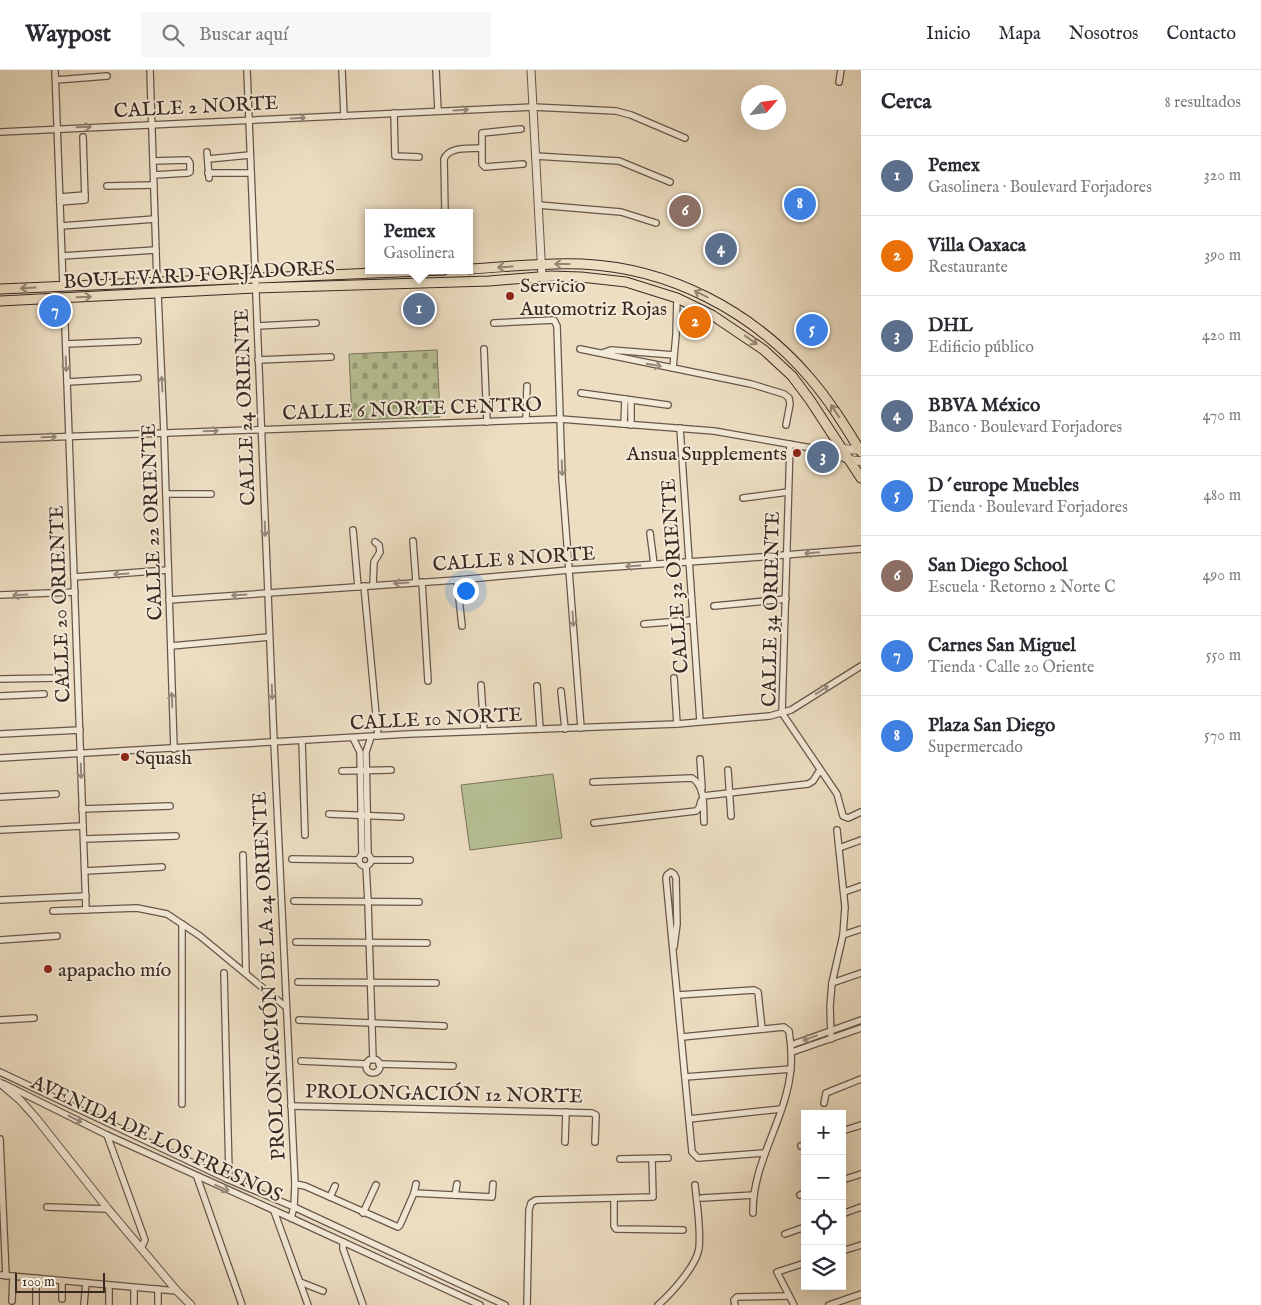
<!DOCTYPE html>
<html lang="es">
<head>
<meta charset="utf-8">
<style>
  :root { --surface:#fff; --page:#f7f7f7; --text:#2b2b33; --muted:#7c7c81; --line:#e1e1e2; --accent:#b45309 }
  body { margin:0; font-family:"IM FELL English",serif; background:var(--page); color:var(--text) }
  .controls { position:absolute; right:15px; bottom:15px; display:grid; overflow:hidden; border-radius:0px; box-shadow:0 5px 20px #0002 }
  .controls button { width:45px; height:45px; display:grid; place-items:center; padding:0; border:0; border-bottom:1px solid var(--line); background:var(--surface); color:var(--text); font:25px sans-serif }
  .compass { position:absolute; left:741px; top:15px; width:45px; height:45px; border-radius:50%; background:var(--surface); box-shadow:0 5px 20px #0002; rotate:62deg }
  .scale { position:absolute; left:15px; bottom:12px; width:90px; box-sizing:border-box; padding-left:5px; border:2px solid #3a2923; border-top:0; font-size:14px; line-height:18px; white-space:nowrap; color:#3a2923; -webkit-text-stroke:4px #f3ead7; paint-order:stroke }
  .you { position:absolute; left:465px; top:520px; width:18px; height:18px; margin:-12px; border:4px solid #fff; border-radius:50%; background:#1a73e8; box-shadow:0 0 0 8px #1a73e833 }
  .badge { display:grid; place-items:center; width:32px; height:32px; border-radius:50%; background:var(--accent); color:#fff; font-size:16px; font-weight:700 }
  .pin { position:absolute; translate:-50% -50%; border:2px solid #fff; box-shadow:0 1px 5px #0006 }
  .popup { position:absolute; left:365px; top:139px; width:108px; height:65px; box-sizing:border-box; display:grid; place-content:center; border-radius:0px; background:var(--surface); filter:drop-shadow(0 1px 4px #0005); font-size:16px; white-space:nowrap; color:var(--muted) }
  .popup b { font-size:19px; color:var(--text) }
  .popup::after { content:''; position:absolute; left:50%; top:100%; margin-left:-10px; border:10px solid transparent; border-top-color:var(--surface) }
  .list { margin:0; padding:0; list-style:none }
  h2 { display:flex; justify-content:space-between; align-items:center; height:65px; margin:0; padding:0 20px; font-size:21px }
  h2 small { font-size:16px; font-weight:400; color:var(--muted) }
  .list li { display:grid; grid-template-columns:32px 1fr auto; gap:15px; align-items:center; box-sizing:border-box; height:80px; padding:0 20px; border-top:1px solid var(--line) }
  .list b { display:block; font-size:19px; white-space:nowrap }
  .list p { margin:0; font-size:16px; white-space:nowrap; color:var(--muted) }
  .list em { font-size:16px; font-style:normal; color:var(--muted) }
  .icon { flex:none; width:28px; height:28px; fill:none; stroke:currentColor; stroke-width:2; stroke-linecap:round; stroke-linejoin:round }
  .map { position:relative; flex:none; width:861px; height:1235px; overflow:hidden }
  header { display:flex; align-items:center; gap:30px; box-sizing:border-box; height:70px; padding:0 25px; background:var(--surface); border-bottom:1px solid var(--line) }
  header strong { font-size:24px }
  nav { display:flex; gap:28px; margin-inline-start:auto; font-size:18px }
  .search { width:350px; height:45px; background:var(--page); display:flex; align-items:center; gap:12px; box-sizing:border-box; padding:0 18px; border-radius:0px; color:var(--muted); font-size:19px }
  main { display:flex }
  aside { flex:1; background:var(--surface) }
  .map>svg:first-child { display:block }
  .cemetery { fill:url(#cemetery-stones); stroke:#78755c }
  .park { fill:#b7c194; stroke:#78755c }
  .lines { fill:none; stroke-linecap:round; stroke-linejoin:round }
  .minor-casing { stroke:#67564b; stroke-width:8 }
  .tertiary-casing { stroke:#67564b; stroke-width:9 }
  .secondary-casing { stroke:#3a2923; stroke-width:9 }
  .primary-casing { stroke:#3a2923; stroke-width:11 }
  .minor { stroke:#f3ead7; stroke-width:5.5 }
  .tertiary { stroke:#f3ead7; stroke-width:7 }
  .secondary { stroke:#f3ead7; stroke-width:8 }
  .primary { stroke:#eddec2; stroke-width:9 }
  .oneway { stroke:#968a7d }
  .oneway2 { stroke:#948472 }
  .poi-dot { fill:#8f2418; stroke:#f3ead7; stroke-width:2 }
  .labels { text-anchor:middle; stroke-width:4; stroke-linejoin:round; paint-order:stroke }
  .street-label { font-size:20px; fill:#3a2923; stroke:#f3ead7 }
  .poi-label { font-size:20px; fill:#3a2923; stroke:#f3ead7; text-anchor:start }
</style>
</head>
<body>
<header>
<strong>Waypost</strong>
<div class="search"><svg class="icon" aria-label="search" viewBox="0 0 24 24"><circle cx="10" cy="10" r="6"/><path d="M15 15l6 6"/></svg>Buscar aquí</div>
<nav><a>Inicio</a><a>Mapa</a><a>Nosotros</a><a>Contacto</a></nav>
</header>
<main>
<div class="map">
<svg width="861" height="1235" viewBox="0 0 861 1235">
  <defs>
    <pattern id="cemetery-stones" width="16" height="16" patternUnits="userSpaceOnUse" patternTransform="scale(1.25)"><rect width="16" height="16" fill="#b7c194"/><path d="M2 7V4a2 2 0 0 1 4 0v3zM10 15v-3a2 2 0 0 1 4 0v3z" fill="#969d78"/></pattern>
  </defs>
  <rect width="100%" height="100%" fill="#eddec2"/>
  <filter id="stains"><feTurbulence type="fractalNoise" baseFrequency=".004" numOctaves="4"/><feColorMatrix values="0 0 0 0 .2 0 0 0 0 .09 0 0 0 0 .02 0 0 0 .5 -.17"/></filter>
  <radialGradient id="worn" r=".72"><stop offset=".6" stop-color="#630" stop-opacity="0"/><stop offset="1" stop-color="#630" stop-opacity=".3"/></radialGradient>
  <polygon class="cemetery" points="437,280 440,347 352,350 349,284"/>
  <polygon class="park" points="553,704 562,768 470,780 461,715"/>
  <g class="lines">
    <g class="minor-casing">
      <g id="minor">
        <polyline points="55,0 63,216"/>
        <polyline points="150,0 157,213"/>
        <polyline points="342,0 344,46"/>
        <polyline points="436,0 438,41"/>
        <polyline points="56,10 107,6"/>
        <polyline points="839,12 841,0"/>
        <polyline points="394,43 395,86 419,87"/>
        <polyline points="521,59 482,63 482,94 485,97 523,94"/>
        <polyline points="0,62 533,37 616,41 631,45 685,68"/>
        <polyline points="207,82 209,108"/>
        <polyline points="535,86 619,91 670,112"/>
        <polyline points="208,89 250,85"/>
        <polyline points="153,91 188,90 190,93 190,102 188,103 154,105"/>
        <polyline points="208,103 251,103"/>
        <polyline points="107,116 154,115"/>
        <polyline points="60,127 85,125"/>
        <polyline points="60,132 85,130 83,67"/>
        <polyline points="538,135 621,142 656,153"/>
        <path d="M445,143L444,89C449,76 469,79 481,78"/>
        <polyline points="61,156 155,149"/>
        <polyline points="62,186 156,180"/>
        <polyline points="158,224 164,363 174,679"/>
        <polyline points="64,228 86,840"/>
        <polyline points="494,253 554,250 557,256 562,408 581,658"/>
        <polyline points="257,256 316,253"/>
        <polyline points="66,274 138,271"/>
        <polyline points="484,279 487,352"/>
        <polyline points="580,279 751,314 784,324 789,328 790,334 786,355"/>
        <polyline points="602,283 611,280 674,285"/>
        <polyline points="258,290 331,287"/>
        <polyline points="673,298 676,265 677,228"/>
        <polyline points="67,312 138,308"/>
        <polyline points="581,323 668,335"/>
        <polyline points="526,350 527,316"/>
        <polyline points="624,354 625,329"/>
        <polyline points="631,355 631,330"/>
        <polyline points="680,358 700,651"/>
        <polyline points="0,369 560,349 714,361 823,380 848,390"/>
        <polyline points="790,374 782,643 837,724 843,746 848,748 861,742"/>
        <polyline points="823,380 842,379"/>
        <polyline points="166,424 211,424"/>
        <polyline points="743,428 788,422"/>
        <polyline points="353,460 358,517"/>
        <polyline points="650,463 654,494"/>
        <polyline points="413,471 416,512"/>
        <polyline points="74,507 168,500"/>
        <polyline points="457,510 462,556"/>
        <polyline points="422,512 428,611"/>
        <polyline points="373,515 374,492 380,482 379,475 375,472"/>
        <polyline points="364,516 378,666"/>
        <polyline points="0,525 75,522"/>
        <polyline points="169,530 457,510 569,500 747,488 861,479"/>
        <polyline points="714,536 786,529"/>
        <polyline points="644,554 693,550"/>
        <polyline points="171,576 269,567"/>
        <polyline points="674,608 677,654"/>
        <polyline points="0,609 58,608"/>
        <polyline points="481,615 484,661"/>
        <polyline points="537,616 540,659"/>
        <polyline points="561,621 565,659"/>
        <polyline points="0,626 44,624"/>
        <polyline points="0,664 80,660"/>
        <polyline points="353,668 360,682 362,784"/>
        <polyline points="302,671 305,765"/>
        <polyline points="0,688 409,664 677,654 770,646 791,640 861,596"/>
        <polyline points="700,689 702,718"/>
        <polyline points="728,700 731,746"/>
        <polyline points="342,701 391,700"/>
        <path d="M593,712L692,708C706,717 703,737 704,752"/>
        <polyline points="703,726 808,714 813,711 820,700"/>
        <polyline points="0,727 56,724"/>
        <polyline points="82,739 170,736"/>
        <polyline points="329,744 401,747"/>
        <polyline points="594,753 696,741 699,738 701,731"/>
        <polyline points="0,760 83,756"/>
        <polyline points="84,769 176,766"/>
        <polyline points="839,778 861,770"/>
        <circle cx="365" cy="790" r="6"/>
        <polyline points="368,784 366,682 371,667"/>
        <polyline points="243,785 246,902"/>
        <polyline points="292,789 359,790"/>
        <polyline points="372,790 410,790"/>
        <polyline points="366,796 368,832 373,990"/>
        <polyline points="85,801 162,797"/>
        <polyline points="844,822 861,816"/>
        <polyline points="0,830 86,826"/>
        <polyline points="294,831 419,832"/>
        <polyline points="53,841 137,838 167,844 200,866 286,937"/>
        <polyline points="182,854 182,1034"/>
        <polyline points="843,865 861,859"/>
        <polyline points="0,870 57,866"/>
        <polyline points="296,872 427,873"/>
        <polyline points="674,877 677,854 676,808 674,804 671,802 667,805 666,808 692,1082 698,1088 765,1083"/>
        <polyline points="224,903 229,1103 227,1109"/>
        <polyline points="298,912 436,913"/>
        <polyline points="832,913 861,903"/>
        <polyline points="678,925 754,920 758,922 762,959"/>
        <polyline points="0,950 34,948"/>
        <polyline points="299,950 444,956"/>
        <path d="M682,967L784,957L789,961C793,987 792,1006 784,1032C773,1068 752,1104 753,1143"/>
        <polyline points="831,969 830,936 832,913 843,865 845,837 837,760"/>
        <polyline points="791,975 861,950"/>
        <polyline points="792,982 861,958"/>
        <circle cx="373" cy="996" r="7"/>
        <polyline points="301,991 367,994"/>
        <polyline points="379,994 453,996"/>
        <polyline points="0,1002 227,1109 294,1137 505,1235"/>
        <polyline points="685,1007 791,999"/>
        <polyline points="4,1014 107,1065 291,1148 294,1137 295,1114 274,673 247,0"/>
        <polyline points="824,1033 826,1023 861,1009"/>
        <polyline points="291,1036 592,1043 596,1045 595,1072"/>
        <polyline points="689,1049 781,1039"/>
        <polyline points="842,1061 861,1055"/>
        <polyline points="107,1065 145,1170 141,1178"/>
        <polyline points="0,1069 6,1206"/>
        <polyline points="565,1072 566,1042"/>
        <polyline points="801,1076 805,1075"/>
        <polyline points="620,1089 668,1088"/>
        <polyline points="197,1107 242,1235"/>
        <polyline points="842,1110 861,1104"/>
        <polyline points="295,1114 305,1116 398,1157 400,1155 414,1123 416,1114"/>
        <polyline points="414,1123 492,1127 493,1114"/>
        <polyline points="455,1125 457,1114"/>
        <polyline points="800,1125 805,1123"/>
        <polyline points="330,1127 335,1116"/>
        <polyline points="702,1128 754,1125"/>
        <polyline points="614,1129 614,1156 616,1159 683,1160"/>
        <polyline points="47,1137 108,1139"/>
        <polyline points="274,1141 308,1235"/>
        <polyline points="363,1143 376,1115"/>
        <polyline points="842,1144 861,1137"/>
        <polyline points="291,1148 480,1235"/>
        <polyline points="785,1164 805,1157"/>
        <polyline points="343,1172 343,1179 363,1235"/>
        <polyline points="842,1181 861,1175"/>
        <polyline points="0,1205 177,1221"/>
        <polyline points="62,1211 62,1229"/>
        <polyline points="300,1212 323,1221"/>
        <polyline points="12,1231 13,1206"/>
        <polyline points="84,1234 86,1213"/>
        <polyline points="36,1235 36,1208"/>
        <polyline points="109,1235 109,1215"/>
        <polyline points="134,1235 134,1218"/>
        <polyline points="158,1235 158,1219"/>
        <polyline points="527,1235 529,1140 531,1133 536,1130 653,1127 652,1089"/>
        <path d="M658,1235C671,1224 697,1195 699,1178C701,1158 697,1135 695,1115"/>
        <polyline points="735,1235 734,1230 737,1227 789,1226"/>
        <polyline points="794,1235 777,1202 805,1193"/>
        <polyline points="829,1235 861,1224"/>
      </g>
    </g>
    <g class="tertiary-casing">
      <g id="tertiary">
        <polyline points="531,0 542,206"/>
        <polyline points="0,1013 20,1030 36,1048 108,1139 177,1221 191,1235"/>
      </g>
    </g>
    <g class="secondary-casing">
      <g id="secondary">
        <polyline points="842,379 861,380"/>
        <polyline points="849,390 861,391"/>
      </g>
    </g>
    <g class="primary-casing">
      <g id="primary">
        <path d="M469,199C507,197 545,192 582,194C670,198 752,241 809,307C829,330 845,356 861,382"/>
        <polyline points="0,219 444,200"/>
        <polyline points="0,231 255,218 489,211 551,206 581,207 626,212 677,228 712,245 764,280 792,306 810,330 861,408"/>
      </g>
    </g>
    <use href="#minor" class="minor"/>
    <use href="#tertiary" class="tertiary"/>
    <use href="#secondary" class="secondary"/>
    <use href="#primary" class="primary"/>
  </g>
  <defs><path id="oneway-shaft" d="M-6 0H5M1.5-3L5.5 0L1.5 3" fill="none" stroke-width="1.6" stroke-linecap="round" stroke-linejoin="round" transform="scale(1.25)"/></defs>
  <g class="oneway">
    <use href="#oneway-shaft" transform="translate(461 40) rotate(-3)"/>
    <use href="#oneway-shaft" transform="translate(298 48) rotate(-3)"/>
    <use href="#oneway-shaft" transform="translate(84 57) rotate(-2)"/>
    <use href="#oneway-shaft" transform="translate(66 294) rotate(88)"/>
    <use href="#oneway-shaft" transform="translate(654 295) rotate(10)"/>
    <use href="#oneway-shaft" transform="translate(162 314) rotate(-93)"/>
    <use href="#oneway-shaft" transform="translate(211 361) rotate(-2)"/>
    <use href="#oneway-shaft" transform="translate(49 367) rotate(-2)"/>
    <use href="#oneway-shaft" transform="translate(562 398) rotate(88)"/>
    <use href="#oneway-shaft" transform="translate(265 459) rotate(88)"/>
    <use href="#oneway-shaft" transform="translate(812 483) rotate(175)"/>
    <use href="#oneway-shaft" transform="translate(633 496) rotate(176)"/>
    <use href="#oneway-shaft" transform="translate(121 504) rotate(176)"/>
    <use href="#oneway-shaft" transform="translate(401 513) rotate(176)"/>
    <use href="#oneway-shaft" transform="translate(20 525) rotate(177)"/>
    <use href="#oneway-shaft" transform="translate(239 525) rotate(176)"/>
    <use href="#oneway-shaft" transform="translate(573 549) rotate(86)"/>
    <use href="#oneway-shaft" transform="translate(822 620) rotate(-33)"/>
    <use href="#oneway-shaft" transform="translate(272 622) rotate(88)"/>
    <use href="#oneway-shaft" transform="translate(172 630) rotate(-92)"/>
    <use href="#oneway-shaft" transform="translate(81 701) rotate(88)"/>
    <use href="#oneway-shaft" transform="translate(810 968) rotate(160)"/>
    <use href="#oneway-shaft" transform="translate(75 1049) rotate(27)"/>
    <use href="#oneway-shaft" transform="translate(222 1118) rotate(24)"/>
  </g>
  <g class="oneway2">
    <use href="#oneway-shaft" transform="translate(562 194) rotate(-180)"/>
    <use href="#oneway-shaft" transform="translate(505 197) rotate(177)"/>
    <use href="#oneway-shaft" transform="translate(28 218) rotate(177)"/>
    <use href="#oneway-shaft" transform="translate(701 224) rotate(-153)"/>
    <use href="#oneway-shaft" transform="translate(84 227) rotate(-2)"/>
    <use href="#oneway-shaft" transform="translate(751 270) rotate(36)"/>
    <use href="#oneway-shaft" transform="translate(835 341) rotate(-124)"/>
  </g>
  <g class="poi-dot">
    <circle cx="510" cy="226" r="5"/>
    <circle cx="797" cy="383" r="5"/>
    <circle cx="125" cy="687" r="5"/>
    <circle cx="48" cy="899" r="5"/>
  </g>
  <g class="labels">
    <g class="street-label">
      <text transform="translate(196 36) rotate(-3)" y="7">CALLE 2 NORTE</text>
      <text transform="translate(199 204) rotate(-3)" y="7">BOULEVARD FORJADORES</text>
      <text transform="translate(244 337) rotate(-92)" y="7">CALLE 24 ORIENTE</text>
      <text transform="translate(412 338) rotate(-2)" y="7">CALLE 6 NORTE CENTRO</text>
      <text transform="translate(151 452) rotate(-92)" y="7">CALLE 22 ORIENTE</text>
      <text transform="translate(514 488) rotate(-4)" y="7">CALLE 8 NORTE</text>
      <text transform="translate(674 506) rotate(-94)" y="7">CALLE 32 ORIENTE</text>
      <text transform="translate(59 534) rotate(-92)" y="7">CALLE 20 ORIENTE</text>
      <text transform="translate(770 539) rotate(-89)" y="7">CALLE 34 ORIENTE</text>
      <text transform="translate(436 648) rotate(-3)" y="7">CALLE 10 NORTE</text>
      <text transform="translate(268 906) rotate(-93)" y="7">PROLONGACIÓN DE LA 24 ORIENTE</text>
      <text transform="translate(444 1023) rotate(1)" y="7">PROLONGACIÓN 12 NORTE</text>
      <text transform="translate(157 1068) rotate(25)" y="7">AVENIDA DE LOS FRESNOS</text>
    </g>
    <g class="poi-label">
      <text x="520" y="222">Servicio<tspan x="520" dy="23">Automotriz Rojas</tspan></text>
      <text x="787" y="390" text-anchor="end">Ansua Supplements</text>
      <text x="135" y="694">Squash</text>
      <text x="58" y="906">apapacho mío</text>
    </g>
  </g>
  <rect width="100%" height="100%" filter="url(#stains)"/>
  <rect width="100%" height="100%" fill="url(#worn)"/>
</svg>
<div class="controls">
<button>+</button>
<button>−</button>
<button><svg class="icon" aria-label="locate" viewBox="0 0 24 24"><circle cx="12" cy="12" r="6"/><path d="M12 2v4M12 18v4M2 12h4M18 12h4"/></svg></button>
<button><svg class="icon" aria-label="layers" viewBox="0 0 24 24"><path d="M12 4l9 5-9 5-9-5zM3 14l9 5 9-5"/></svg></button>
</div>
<svg class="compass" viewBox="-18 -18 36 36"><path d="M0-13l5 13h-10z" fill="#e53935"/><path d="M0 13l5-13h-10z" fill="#7c7c81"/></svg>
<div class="scale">100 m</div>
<div class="you"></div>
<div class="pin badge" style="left:419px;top:239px;background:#5c6f8a">1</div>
<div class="popup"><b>Pemex</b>Gasolinera</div>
<div class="pin badge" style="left:695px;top:252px;background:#e8710a">2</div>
<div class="pin badge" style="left:823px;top:387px;background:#5c6f8a">3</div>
<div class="pin badge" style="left:721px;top:179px;background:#5c6f8a">4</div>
<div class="pin badge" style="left:812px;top:260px;background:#3f7fe0">5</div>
<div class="pin badge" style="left:685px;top:141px;background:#8d6e63">6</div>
<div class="pin badge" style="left:55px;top:241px;background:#3f7fe0">7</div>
<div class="pin badge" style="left:800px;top:134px;background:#3f7fe0">8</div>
</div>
<aside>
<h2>Cerca<small>8 resultados</small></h2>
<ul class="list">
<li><span class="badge" style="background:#5c6f8a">1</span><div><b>Pemex</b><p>Gasolinera · Boulevard Forjadores</p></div><em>320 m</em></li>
<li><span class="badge" style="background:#e8710a">2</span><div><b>Villa Oaxaca</b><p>Restaurante</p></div><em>390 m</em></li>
<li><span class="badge" style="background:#5c6f8a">3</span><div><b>DHL</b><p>Edificio público</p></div><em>420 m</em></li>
<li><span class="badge" style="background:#5c6f8a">4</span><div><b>BBVA México</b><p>Banco · Boulevard Forjadores</p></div><em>470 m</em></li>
<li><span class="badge" style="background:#3f7fe0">5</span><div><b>D´europe Muebles</b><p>Tienda · Boulevard Forjadores</p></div><em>480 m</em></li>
<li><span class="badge" style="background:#8d6e63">6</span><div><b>San Diego School</b><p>Escuela · Retorno 2 Norte C</p></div><em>490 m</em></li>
<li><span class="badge" style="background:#3f7fe0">7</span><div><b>Carnes San Miguel</b><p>Tienda · Calle 20 Oriente</p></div><em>550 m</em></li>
<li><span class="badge" style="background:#3f7fe0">8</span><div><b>Plaza San Diego</b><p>Supermercado</p></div><em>570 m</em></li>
</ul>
</aside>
</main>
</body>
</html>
